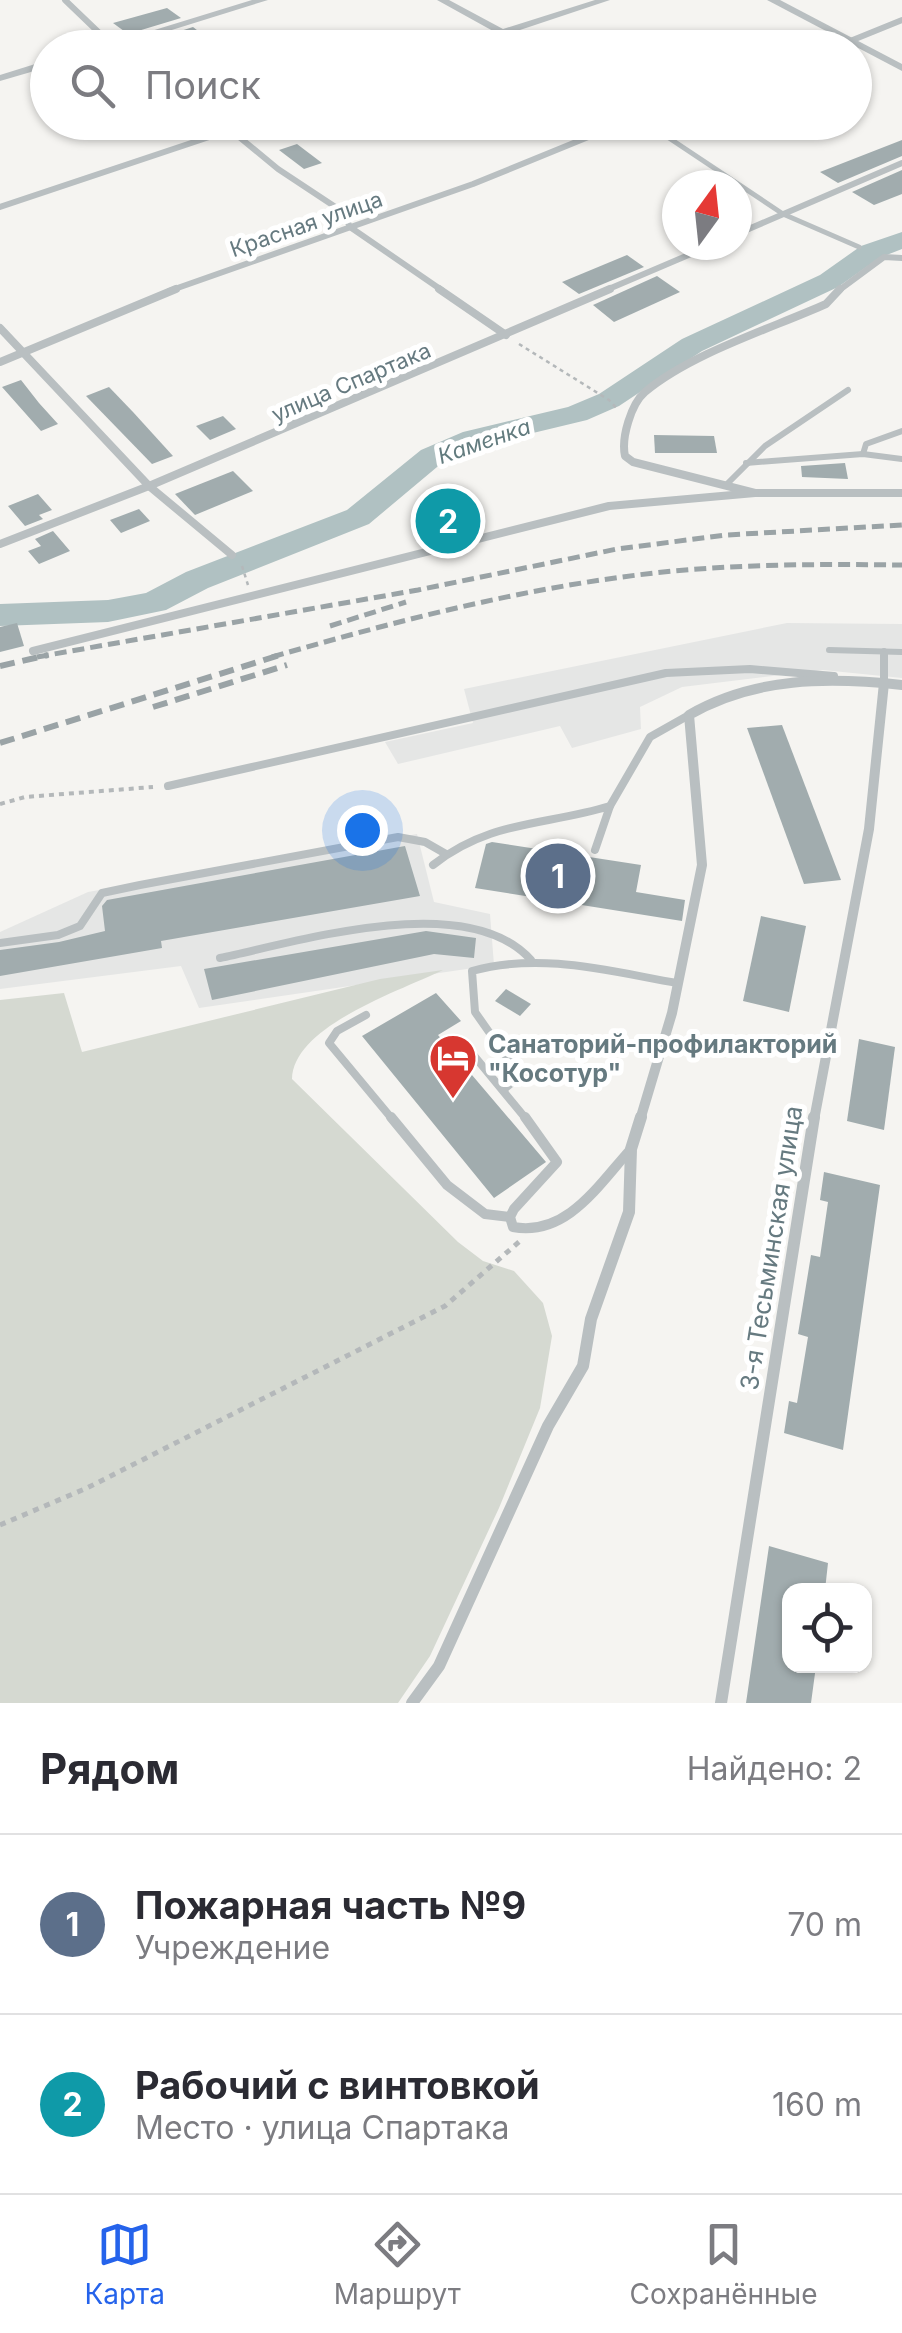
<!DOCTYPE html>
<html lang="ru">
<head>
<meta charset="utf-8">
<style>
  :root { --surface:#fff; --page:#f7f7f7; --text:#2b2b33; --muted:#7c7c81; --line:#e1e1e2; --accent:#2563eb }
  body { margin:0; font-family:Inter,sans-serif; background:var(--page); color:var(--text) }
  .controls { position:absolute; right:30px; bottom:30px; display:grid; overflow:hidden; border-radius:20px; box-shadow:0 2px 8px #0004 }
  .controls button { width:90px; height:90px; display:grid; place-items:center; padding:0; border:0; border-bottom:2px solid var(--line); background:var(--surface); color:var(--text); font:50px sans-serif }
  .compass { position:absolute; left:662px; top:170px; width:90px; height:90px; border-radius:50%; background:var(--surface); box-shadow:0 2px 8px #0004; rotate:15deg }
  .you { position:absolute; left:362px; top:830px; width:35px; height:35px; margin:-25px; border:8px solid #fff; border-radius:50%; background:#1a73e8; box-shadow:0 0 0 15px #1a73e833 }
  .badge { display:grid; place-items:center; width:65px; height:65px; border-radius:50%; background:var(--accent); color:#fff; font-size:32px; font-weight:700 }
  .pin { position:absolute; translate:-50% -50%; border:5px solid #fff; box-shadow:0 2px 10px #0006 }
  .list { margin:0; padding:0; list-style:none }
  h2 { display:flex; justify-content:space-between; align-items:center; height:130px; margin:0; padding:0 40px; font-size:42px }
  h2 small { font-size:32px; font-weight:400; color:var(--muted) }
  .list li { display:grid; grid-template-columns:65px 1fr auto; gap:30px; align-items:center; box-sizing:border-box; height:180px; padding:0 40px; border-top:2px solid var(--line) }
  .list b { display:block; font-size:38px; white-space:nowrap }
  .list p { margin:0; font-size:32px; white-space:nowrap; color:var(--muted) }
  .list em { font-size:32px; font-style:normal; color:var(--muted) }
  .icon { flex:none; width:55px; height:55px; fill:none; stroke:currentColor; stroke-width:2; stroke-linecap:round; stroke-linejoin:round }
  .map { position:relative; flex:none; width:902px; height:1703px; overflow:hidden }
  .search { position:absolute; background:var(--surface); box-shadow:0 2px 8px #0004; left:30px; right:30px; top:30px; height:110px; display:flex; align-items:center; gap:25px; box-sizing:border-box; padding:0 35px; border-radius:55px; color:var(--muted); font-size:38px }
  .sheet { height:490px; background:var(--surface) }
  nav { display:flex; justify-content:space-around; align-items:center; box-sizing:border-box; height:140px; border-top:2px solid var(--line); background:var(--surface); font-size:28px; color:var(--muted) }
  nav a { display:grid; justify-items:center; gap:5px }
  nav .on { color:var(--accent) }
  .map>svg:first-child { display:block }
  .built { fill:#e5e6e5 }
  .green { fill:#d5d9d1 }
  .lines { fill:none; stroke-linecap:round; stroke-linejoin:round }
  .river { fill:#b0c1c2; fill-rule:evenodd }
  .building { fill:#a1acae }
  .path-far2 { stroke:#b4b8ba; stroke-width:2.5; stroke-dasharray:4 4; stroke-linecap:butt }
  .path-far1 { stroke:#b4b8ba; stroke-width:4; stroke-dasharray:5 5; stroke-linecap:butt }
  .path { stroke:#b4b8ba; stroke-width:5; stroke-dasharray:6 6; stroke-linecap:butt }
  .service-far3 { stroke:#b9bfc1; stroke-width:5 }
  .service-far2 { stroke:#b9bfc1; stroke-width:6 }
  .service-far1 { stroke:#b9bfc1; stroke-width:8 }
  .service { stroke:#b9bfc1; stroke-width:10 }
  .minor-far3 { stroke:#b9bfc1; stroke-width:6 }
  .minor-far2 { stroke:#b9bfc1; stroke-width:8 }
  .minor-far1 { stroke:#b9bfc1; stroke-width:10 }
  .minor { stroke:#b9bfc1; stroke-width:12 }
  .tertiary { fill:#b9bfc1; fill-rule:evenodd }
  .rail-far1 { stroke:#9aa3a6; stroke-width:5; stroke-dasharray:12 6; stroke-linecap:butt }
  .rail { stroke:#9aa3a6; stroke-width:6; stroke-dasharray:15 8; stroke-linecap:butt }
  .labels { text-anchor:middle; stroke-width:10; stroke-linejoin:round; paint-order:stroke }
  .far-street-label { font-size:22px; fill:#667a80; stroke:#fff }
  .far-water-label { font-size:22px; font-style:italic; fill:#627b7e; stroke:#fff }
  .poi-label { font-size:25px; font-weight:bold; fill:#667a80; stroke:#fff; text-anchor:start }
  .street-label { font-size:25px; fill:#667a80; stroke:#fff }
</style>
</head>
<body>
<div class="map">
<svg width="902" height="1703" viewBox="0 0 902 1703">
  <rect width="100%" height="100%" fill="#f5f4f1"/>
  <g class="built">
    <polygon points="787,623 902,624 902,678 823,670 682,687 640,707 641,729 572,748 560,726 398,764 385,742 473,723 464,689"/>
    <polygon points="417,834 434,902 490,914 494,965 199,1008 181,966 0,989 0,932 88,892"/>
  </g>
  <path class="green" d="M443,970C400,991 293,1026 292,1079L458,1242L483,1261L514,1271L543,1303L552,1336L540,1408L499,1508L430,1656L398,1703H0V1000L64,993L82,1052L380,979Z"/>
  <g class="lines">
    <polygon class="river" points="902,232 902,249 879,258 838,287 702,351 619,406 587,420 483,445 443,462 369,524 208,588 166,610 108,622 0,626 0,604 108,600 146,593 186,572 347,510 421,450 463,432 568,407 599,394 682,339 820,275 861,246"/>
  </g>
  <g class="building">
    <polygon points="167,8 181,18 128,34 113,23"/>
    <polygon points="193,27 220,48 145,48 140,44"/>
    <polygon points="902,140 902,156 838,183 820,172"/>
    <polygon points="297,144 322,163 304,169 279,150"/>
    <polygon points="902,170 902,194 874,205 852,192"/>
    <polygon points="627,255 644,267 579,294 562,282"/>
    <polygon points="657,276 680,292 614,322 593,305"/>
    <polygon points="21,380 39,403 58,424 41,431 2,387"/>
    <polygon points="109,387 133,412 173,456 152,464 86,396"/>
    <polygon points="223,416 236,429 210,440 196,426"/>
    <polygon points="654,435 714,436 717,453 655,453"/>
    <polygon points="845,463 848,479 802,477 801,466"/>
    <polygon points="233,471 253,491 195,515 175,494"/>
    <polygon points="38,494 52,510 39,515 43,519 25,526 8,506"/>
    <polygon points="139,509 150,521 121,533 110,520"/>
    <polygon points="53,531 70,551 39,564 28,551 41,546 35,539"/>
    <polygon points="17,623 24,646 0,652 0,627"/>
    <polygon points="782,725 841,880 804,884 747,728"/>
    <polygon points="492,842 641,865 636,892 685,900 682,921 475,888 486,844"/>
    <polygon points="405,846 420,896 161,941 162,948 0,976 0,950 59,942 105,931 102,906 107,900"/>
    <polygon points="761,916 806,926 789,1012 743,1001"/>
    <polygon points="426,931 476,938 474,958 434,954 212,1000 204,969"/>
    <polygon points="506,989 531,1004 520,1016 495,1001"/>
    <polygon points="436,993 461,1021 438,1035 546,1162 494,1198 362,1036"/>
    <polygon points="859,1039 895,1047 884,1130 847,1121"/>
    <polygon points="824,1172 880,1185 843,1450 784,1433 789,1401 797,1403 808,1337 798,1334 803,1304 811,1255 820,1257 828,1202 820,1200"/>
    <polygon points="769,1546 828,1563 825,1590 790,1590 790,1666 816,1666 811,1703 746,1703"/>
  </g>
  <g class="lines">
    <g class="path-far2">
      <polyline points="519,344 609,400 618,410"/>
      <polyline points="242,566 248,585"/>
    </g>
    <polyline class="path-far1" points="0,804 25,797 153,787"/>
    <polyline class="path" points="0,1525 87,1488 445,1306 520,1241"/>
    <g class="service-far3">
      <polyline points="502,33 525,48"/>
      <polyline points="645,122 783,214 859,247"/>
    </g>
    <g class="service-far2">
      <polyline points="863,454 866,444 902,431"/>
      <polyline points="746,463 863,454 902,459"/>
      <polyline points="726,485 765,446 848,390"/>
      <polyline points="829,650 902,652"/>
      <polyline points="884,651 884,657"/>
    </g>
    <g class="service-far1">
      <polyline points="884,655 884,683"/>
      <polyline points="168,786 666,673 750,669 834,676"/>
      <polyline points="595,850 610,806"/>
      <path d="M433,865C490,820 544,826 610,806L650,737L689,715"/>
      <polyline points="0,943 58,935 80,926 102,893 140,885 398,837 425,842 446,854"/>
      <path d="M220,958C301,941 468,889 531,960"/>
      <polyline points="366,1015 337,1031 329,1043 393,1120"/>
      <polyline points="466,1046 527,1120"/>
      <path d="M503,1090L513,1082L515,1069L475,1012L472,971C541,952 608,971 677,983"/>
    </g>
    <g class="service">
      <polyline points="391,1117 447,1185 485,1214 510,1217"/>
      <path d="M525,1117L557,1162L514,1209L510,1217L513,1227C567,1237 599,1184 631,1149"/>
    </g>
    <g class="minor-far3">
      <polyline points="65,0 115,48"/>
      <polyline points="473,48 502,33"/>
      <polyline points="833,48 902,20"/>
      <polyline points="221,122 278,169 343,212 350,227 443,291"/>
      <polyline points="0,207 254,122"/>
      <polyline points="737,234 902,163"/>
      <polyline points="169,291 473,184 625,122"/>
      <polyline points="604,291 712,245"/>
      <polyline points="838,291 884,257 902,258"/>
    </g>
    <g class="minor-far2">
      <polyline points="439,289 506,335"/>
      <path d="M840,289L826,304C770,329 692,353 645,392C631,404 621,438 625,456L633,462L755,493H902"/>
      <polyline points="0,328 149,486 232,555"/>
      <polyline points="0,362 176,289"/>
      <polyline points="0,544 149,486 610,289"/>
      <polyline points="33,651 609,506 755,493"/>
    </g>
    <g class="minor-far1">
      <path d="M640,1120L672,1013L702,865L689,715C754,677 829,677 902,685"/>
      <polyline points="814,1120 869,829 884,683"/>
    </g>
    <g class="minor">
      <polyline points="412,1703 439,1666 548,1426 583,1366 591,1319 629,1212 631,1149 641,1117"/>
      <polyline points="721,1703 814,1117"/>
    </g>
    <g class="tertiary">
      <polygon points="252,0 268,0 114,48 96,48"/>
      <polygon points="437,0 449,0 503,29 595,0 610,0 502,36"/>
      <polygon points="767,0 780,0 902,64 902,71"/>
      <polygon points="48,60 48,67 0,81 0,75"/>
    </g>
    <g class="rail-far1">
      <polyline points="330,626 406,602"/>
      <polyline points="37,657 418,590 617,549 726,535 902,525"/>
      <path d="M272,657C403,619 538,584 674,571C750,564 825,564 902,565"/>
    </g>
    <g class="rail">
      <polyline points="0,666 48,655"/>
      <polyline points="153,707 287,665"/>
      <polyline points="0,743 280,655"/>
    </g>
  </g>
  <defs>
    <g id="hotel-pin" transform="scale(2.5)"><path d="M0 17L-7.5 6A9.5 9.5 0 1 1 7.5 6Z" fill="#d73730" stroke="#fff"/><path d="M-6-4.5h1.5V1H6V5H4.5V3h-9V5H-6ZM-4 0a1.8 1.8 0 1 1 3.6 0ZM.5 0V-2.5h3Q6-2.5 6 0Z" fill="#fff"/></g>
  </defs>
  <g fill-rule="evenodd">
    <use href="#hotel-pin" x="453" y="1058"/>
  </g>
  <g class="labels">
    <g class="far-street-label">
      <text transform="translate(306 224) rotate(-19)" y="8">Красная улица</text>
      <text transform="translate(351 382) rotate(-23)" y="8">улица Спартака</text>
    </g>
    <g class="far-water-label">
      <text transform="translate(484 441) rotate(-19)" y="8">Каменка</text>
    </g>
    <g class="poi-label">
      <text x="488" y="1053">Санаторий-профилакторий<tspan x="488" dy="29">"Косотур"</tspan></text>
    </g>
    <g class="street-label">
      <text transform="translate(771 1248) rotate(-81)" y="9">3-я Тесьминская улица</text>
    </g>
  </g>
</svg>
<div class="controls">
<button><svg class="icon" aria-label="locate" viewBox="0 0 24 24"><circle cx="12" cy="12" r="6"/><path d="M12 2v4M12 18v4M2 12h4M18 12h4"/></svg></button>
</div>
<svg class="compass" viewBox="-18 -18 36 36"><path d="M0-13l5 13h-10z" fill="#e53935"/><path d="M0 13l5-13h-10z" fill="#7c7c81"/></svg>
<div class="you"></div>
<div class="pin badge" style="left:558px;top:876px;background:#5c6f8a">1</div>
<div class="pin badge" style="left:448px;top:521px;background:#0f9aa8">2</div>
<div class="search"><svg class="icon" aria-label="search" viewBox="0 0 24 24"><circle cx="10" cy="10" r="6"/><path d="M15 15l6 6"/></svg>Поиск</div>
</div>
<section class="sheet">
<h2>Рядом<small>Найдено: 2</small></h2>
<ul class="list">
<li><span class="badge" style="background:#5c6f8a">1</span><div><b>Пожарная часть №9</b><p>Учреждение</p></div><em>70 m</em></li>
<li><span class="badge" style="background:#0f9aa8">2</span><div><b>Рабочий с винтовкой</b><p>Место · улица Спартака</p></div><em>160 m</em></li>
</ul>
</section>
<nav>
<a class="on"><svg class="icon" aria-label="map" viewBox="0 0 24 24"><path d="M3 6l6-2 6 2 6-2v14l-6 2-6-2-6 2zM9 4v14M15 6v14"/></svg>Карта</a>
<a><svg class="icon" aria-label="directions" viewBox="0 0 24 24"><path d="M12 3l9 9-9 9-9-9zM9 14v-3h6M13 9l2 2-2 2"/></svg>Маршрут</a>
<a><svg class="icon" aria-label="saved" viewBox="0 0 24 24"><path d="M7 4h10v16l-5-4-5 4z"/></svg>Сохранённые</a>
</nav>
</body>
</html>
